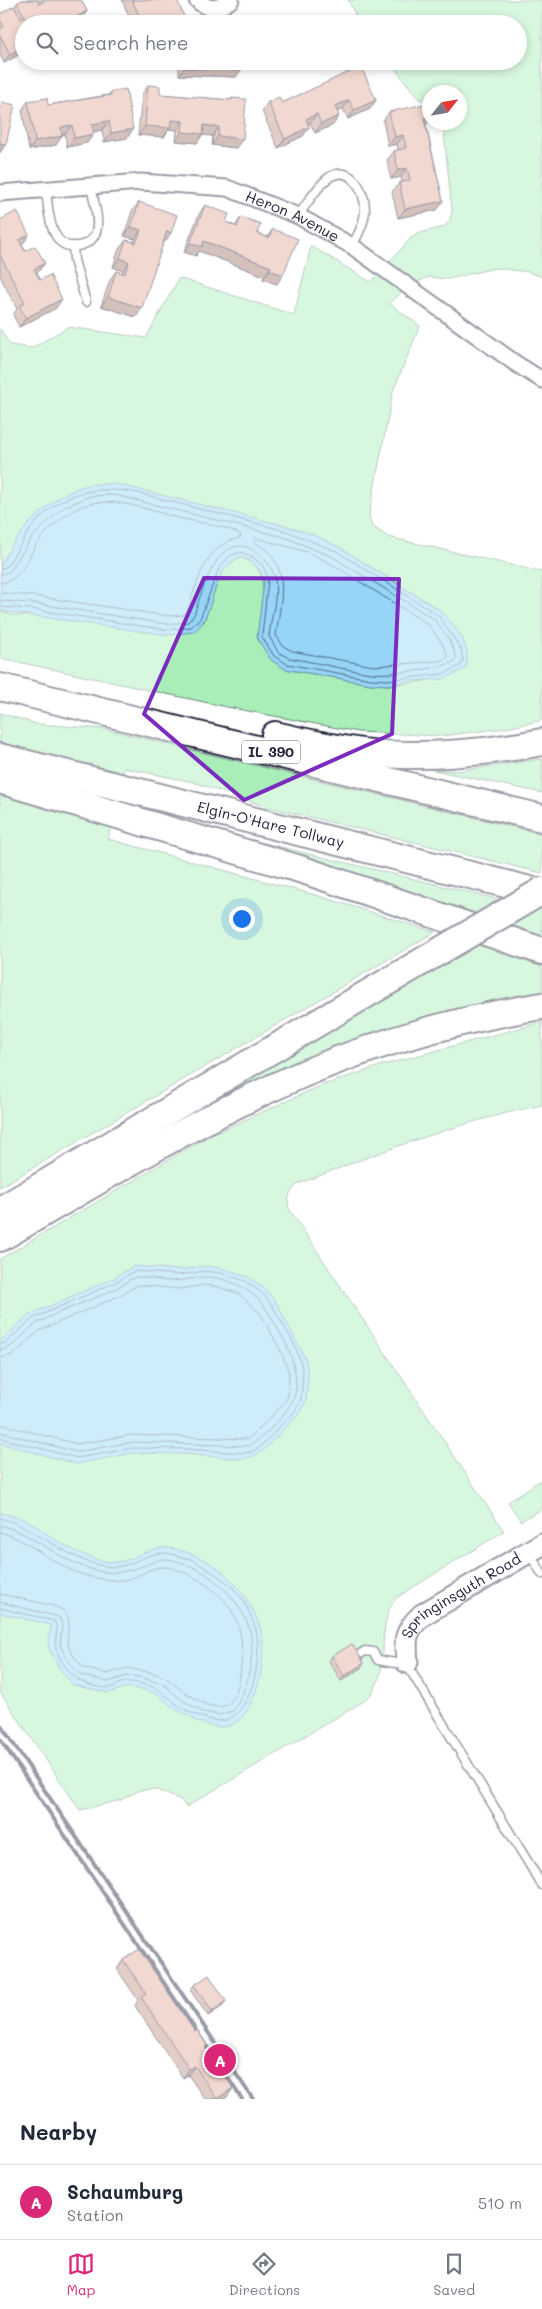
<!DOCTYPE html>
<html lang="en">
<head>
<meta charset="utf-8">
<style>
  :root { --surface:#fff; --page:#f6f6f7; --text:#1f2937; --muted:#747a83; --line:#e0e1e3; --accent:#db2777 }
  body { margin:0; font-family:Mali,sans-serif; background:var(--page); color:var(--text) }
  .compass { position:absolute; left:422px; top:85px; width:45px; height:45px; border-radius:50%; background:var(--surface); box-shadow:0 2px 8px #0003; rotate:59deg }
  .you { position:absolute; left:241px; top:918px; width:18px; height:18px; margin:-12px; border:4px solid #fff; border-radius:50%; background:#1a73e8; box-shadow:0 0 0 8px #1a73e833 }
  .badge { display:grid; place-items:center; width:32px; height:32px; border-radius:50%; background:var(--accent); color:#fff; font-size:16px; font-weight:700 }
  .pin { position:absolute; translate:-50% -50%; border:2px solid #fff; box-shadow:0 1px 5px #0006 }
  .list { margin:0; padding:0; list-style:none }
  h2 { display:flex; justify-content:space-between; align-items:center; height:65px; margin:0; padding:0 20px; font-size:21px }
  h2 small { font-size:16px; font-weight:400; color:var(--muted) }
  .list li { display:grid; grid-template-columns:32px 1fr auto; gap:15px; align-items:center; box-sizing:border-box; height:75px; padding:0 20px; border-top:1px solid var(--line) }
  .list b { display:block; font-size:19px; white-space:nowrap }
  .list p { margin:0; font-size:16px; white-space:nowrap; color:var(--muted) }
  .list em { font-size:16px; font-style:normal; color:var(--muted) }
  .icon { flex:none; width:28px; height:28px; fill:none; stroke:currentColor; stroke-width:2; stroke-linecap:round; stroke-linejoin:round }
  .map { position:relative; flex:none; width:542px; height:2099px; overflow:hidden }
  .search { position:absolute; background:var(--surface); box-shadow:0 2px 8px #0003; left:15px; right:15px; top:15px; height:55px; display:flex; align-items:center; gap:12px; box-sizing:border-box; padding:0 18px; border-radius:28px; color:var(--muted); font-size:19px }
  .sheet { height:140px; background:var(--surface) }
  nav { display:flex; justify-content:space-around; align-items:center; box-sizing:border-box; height:70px; border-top:1px solid var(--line); background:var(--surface); font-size:14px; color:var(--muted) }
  nav a { display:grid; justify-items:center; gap:2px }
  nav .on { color:var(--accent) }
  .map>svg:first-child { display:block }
  .green { fill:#a9eeb9; stroke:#66887a }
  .water { fill:#96d5f7; stroke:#688dac }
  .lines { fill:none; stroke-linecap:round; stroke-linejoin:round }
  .shore { stroke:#506a86; stroke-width:1 }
  .lane-casing { stroke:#22223b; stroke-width:11 }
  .street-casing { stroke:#22223b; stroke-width:19 }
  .secondary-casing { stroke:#22223b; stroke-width:25 }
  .highway-casing { stroke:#22223b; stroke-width:30 }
  .lane { stroke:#fff; stroke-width:8 }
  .street { stroke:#fff; stroke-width:15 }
  .secondary { stroke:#fff; stroke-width:21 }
  .highway { stroke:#fff; stroke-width:26 }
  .rail { stroke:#22223b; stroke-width:4 }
  .highway-bridge-casing { stroke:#22223b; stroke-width:30; stroke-linecap:butt }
  .highway-bridge { stroke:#fff; stroke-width:26 }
  .wall { fill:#c29184; stroke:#22223b }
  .shaded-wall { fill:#9e766b; stroke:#22223b }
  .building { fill:#e1a999; stroke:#22223b }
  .marked { fill:none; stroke:#7b2cbf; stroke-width:4; stroke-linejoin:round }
  .labels { text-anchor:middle; stroke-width:4; stroke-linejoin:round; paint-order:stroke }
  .shield { fill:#fff; stroke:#646476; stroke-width:1 }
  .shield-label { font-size:14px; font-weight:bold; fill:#22223b }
  .street-label { font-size:15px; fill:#22223b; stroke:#fff }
</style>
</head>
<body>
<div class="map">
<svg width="542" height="2099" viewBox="0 0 542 2099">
  <rect width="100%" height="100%" fill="#fff"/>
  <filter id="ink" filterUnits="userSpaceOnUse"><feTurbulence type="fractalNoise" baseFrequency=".02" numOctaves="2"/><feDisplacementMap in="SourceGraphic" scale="10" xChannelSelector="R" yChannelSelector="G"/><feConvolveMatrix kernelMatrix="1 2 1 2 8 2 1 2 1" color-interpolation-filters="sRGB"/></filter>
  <g filter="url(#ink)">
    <g class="green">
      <path d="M348,0H542V277L529,272L495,268L448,279L428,277L411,285L389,303L420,326L393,391L369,515L372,526L388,537L542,572V720L512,727L442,736L358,732L227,707L0,658V611L12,615L204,622C211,600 217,567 240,557C258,563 264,575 263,593L285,669L371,684L389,685L425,681L441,611L339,547L287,526L58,498L24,530L0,567V329L10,345L32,348L68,327L146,338L179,278L294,315L311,246L371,282L411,238L420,233L444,227L450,220L452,211L443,123L460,122V92H430L429,101L419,99L389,61H518V24H360Z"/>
      <polygon points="0,713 37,724 105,729 542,834 542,873 264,806 193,782 124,768 108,839 319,896 435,932 0,1187"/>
      <polygon points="542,759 542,793 429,769 457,771"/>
      <polygon points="235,836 542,910 542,939 234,839"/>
      <polygon points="475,944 542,967 542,994 183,1118 180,1113"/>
      <path d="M542,1022V1105C458,1122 377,1153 298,1184C289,1192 287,1197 289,1209L504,1531L396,1598C372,1627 396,1675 364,1701L186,1807L181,1800L154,1789L140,1790L121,1800L80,1810L0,1692V1259L209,1136L320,1086L383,1065Z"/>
      <polygon points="542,1479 542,1509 521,1521 508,1502"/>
    </g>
    <g class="water">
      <path d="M116,484L287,526L314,535L339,547L441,611C455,626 474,648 465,669L443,679L410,681L389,685L371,684L285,669L271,660L257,638L264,581L259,569L249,560L240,557C215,568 215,599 204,620C202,625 197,628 194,632L167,635L0,611C0,601 0,574 1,565C15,534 54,491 89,485C98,483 107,484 116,484Z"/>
      <polygon points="134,1266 180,1270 204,1266 222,1268 248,1277 265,1289 276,1302 305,1358 308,1373 306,1401 299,1414 265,1449 254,1456 242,1459 185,1454 133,1453 77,1464 0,1443 0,1341 29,1315 114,1278"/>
      <path d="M0,1513C13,1516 28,1519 39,1528C57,1542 88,1561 113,1562C130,1563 144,1550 160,1548C175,1546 198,1556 210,1563C234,1578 251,1601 260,1627C269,1652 257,1718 229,1726C218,1729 206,1724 195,1721L192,1717L173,1708L159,1695L149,1691L127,1687L109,1693L73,1685L59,1668L48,1646L51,1625L0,1613Z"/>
    </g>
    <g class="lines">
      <g class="shore">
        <path d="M256,538L307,552L330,563L429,625L442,643L448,657L440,661L373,666L292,651L283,646L276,635C281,599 293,562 254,542Z"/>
        <path d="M0,569L6,567C14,556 20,545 27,534C55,493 92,484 138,493L286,531L336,551L438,615L461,649L463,660L460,666L443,674L388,680L371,679L287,664L274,656L262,637L268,579L263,566L253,557L240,552L230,556L219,568L200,619L191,627L167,630L31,609L0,607"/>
        <path d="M0,575L10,571L33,536L64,507L91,496L115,495L284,537L333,557L434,619L449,639L457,659C450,669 385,675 372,673C344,670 316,662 289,658L278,652L269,636C271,618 278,597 275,579C273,568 264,557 255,551C218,528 202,592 194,615L188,622L167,624L32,603L0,601"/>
        <path d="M0,583C22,582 28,554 40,540C53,524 72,507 93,503C120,499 149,510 175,517C191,521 231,527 241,535L240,538C205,543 197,584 187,611L184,615L168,616L34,596L0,593"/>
        <polyline points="0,1344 5,1343 32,1319 116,1282 135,1271 180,1275 205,1271 221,1273 245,1281 262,1293 272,1305 293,1342 300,1360 303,1373 301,1400 295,1411 262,1445 252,1452 241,1453 186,1449 133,1448 77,1458 0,1438"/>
        <path d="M0,1350C15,1350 24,1331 36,1324C60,1310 88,1302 113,1290C120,1287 128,1280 136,1277C141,1276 162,1281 170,1281C182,1281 192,1278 204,1277C230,1276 258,1293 270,1315C284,1339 297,1360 296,1389C294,1408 266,1436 249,1446L133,1442L77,1452L0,1432"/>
        <polyline points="0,1358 13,1355 39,1331 121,1295 138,1285 179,1289 205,1285 218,1287 239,1294 260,1313 280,1349 289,1373 288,1396 284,1403 254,1434 247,1439 132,1435 77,1444 0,1424"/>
        <path d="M0,1518C41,1529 70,1564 112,1567C130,1568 145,1553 163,1553C169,1553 175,1555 181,1557C186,1558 192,1558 195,1561C213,1573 236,1585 246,1605C249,1613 254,1622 256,1630C263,1655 252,1721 219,1721C207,1721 185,1711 175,1703C166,1696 161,1690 150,1686C143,1684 132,1681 125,1682C119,1683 113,1688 107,1688C81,1686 69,1676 58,1654C52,1643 60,1631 54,1621L0,1608"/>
        <path d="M0,1525C33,1533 56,1558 87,1568C107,1575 124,1573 143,1566C149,1564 158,1559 165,1559C202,1563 240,1595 250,1631C256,1654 247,1693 233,1711L218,1715L203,1712L180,1699L165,1685L140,1677L126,1676L108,1682L80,1675L69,1662L60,1645L62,1624L59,1617L0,1602"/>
        <path d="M0,1532C33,1541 55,1568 87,1576C101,1579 115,1582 129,1579C140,1576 153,1566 165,1567C175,1568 185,1572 193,1577C231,1597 246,1624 241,1666C240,1681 237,1694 228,1705L218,1707L207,1705L184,1692L168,1679L153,1673L127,1668L107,1674L84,1668C78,1662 70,1653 68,1644C65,1628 78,1615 54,1606L0,1594"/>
      </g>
      <g class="lane-casing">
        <g id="lane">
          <path d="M46,188C48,209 49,255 82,245C88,243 94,239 96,232C100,219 93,199 91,185"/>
          <path d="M298,216C307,204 315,189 327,179C349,162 365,189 365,209C365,222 358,235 352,246"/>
          <polyline points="73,246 74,260 86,302"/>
          <polyline points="530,1554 542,1574"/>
          <polyline points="354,1658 365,1651 373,1652 378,1660 407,1665 542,1885"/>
        </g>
      </g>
      <g class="street-casing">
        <g id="street">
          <path d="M197,0C209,12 219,9 231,0"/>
          <path id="s1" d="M0,193L141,182L227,188L298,216L352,246L515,363L542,380"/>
        </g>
      </g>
      <g class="secondary-casing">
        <g id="secondary">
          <path id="s2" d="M407,1662C405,1639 404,1632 422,1615L542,1544"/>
        </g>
      </g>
      <g class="highway-casing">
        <g id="highway">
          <polyline points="0,687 542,818"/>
          <path d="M275,735C304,742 333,748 362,752C418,759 487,753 542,742"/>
          <path id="s3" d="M0,757L542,893"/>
          <polyline points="0,780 303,870 542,951"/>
          <polyline points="0,1210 416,965"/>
          <path d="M0,1238C99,1181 197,1119 303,1074C378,1042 461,1019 542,1006"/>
        </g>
      </g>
      <use href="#lane" class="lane"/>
      <use href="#street" class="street"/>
      <use href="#secondary" class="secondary"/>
      <use href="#highway" class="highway"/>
      <g class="rail">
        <polyline points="0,1724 253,2099"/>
        <polyline points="0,1739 242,2099"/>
      </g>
      <g class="highway-bridge-casing">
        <polyline id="highway-bridge" points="416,965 542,891"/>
      </g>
      <use href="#highway-bridge" class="highway-bridge"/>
    </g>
    <g class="wall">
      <polygon points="22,0 81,0 87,11 81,20 24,24 24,52 4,63 0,55 0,14 14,7 17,3"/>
      <polygon points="122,0 177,0 184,24 132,24"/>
      <polygon points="179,61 241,61 236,77 179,75"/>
      <polygon points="350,68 376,100 370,109 348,119 343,109 337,112 333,125 315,133 310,123 308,124 309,127 303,136 278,148 262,111 268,102 282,103 346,74"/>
      <polygon points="148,85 160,94 230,100 232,98 236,148 212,145 213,136 202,135 197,143 176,141 177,130 169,129 164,137 138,135 142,94"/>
      <polygon points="111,92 133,129 127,138 104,142 102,130 93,132 87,143 67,147 65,134 62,135 56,145 29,150 22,110 28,101 48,105 108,95"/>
      <polygon points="389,112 426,125 443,201 437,210 398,218 392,192 399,183 402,182 401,177 391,179 387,160 394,151 398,150 397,144 388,146 383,121"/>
      <polygon points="139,202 165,242 164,241 136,317 101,306 110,280 116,271 122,273 123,271 113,267 119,249 126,240 133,242 135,239 124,236 132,211"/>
      <polygon points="205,205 226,222 235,226 241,217 257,233 267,237 273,229 277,284 263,279 264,276 199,251 196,256 184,252 199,214"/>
      <polygon points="0,220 23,244 22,245 38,272 37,273 56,308 19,327 13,315 17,309 0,276"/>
      <polygon points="332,1656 361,1668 341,1681 329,1661"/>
      <polygon points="123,1960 206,2048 233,2088 227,2097 224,2099 205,2099 188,2075 183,2078 135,2006 138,2000 117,1969"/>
      <polygon points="194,1985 223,2006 208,2016 190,1990"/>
    </g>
    <g class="shaded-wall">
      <polygon points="87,11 81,20 74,24 64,24"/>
      <polygon points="24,46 24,52 4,63 10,54"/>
      <polygon points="184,68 241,70 236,77 179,75"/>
      <polygon points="349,100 343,109 329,115 335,106"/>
      <polygon points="376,100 370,109 348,119 354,110"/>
      <polygon points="317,114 310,123 299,128 306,119"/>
      <polygon points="339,116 333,125 315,133 321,124"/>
      <polygon points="430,117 430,120 426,125 424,118"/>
      <polygon points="171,120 183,121 177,130 169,129 164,137 138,135 145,126"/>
      <polygon points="109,121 102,130 85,133 92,124"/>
      <polygon points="72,125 65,134 54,136 61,127"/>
      <polygon points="204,125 219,127 213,136 202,135 197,143 176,141 182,132"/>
      <polygon points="309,127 303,136 278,148 285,139"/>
      <polygon points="133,129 127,138 104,142 111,133"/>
      <polygon points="94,134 87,143 67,147 74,138"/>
      <polygon points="403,135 397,144 388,146 395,137"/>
      <polygon points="62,136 56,145 29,150 35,141"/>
      <polygon points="218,136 243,139 236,148 212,145"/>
      <polygon points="0,143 6,144 0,153"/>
      <polygon points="407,168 401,177 391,179 398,170"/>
      <polygon points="443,201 437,210 398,218 405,209"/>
      <polygon points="131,227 141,230 135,239 124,236"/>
      <polygon points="167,231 171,233 165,242 161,240"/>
      <polygon points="29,235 23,244 13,249 19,240"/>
      <polygon points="204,241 271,267 264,276 199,251 196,256 184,252 190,243"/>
      <polygon points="120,258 129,262 123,271 113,267"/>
      <polygon points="45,263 38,272 28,278 34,269"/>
      <polygon points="270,270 283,275 277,284 263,279"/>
      <polygon points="108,297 142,308 136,317 101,306"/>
      <polygon points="62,299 56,308 19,327 26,318"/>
      <polygon points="364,1663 361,1668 341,1681 344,1676"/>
      <polygon points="226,2001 223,2006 208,2016 212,2011"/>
      <polygon points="195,2066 188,2075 183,2078 189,2069"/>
      <polygon points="233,2088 227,2097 224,2099 217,2099"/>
    </g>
    <g class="building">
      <polygon points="22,0 37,0 39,4 43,2 42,0 81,0 87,11 64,24 24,24 24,46 10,54 0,35 0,29 4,27 0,20 0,14 14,6 21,19 25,17 17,3"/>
      <polygon points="132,0 177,0 186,21 180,24 143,24"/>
      <polygon points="184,61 241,61 241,70 184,68"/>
      <polygon points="360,64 376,100 354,110 349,100 335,106 339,116 321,124 317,114 306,119 309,127 285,139 268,102 279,97 282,103 351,71 350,68"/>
      <polygon points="148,85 160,86 160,94 232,100 232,98 246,99 243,139 218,136 219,127 204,125 203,134 182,132 183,121 171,120 170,128 145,126"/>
      <polygon points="126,89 133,129 111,133 109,121 92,124 94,134 74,138 72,125 61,127 62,136 35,141 28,101 47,98 48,105 111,95 111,92"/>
      <polygon points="2,102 15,105 6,144 0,143 0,107 1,108"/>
      <polygon points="429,103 430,117 424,118 443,201 405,209 399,183 410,180 407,168 398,170 394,151 406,148 403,135 395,137 389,112"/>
      <polygon points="139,202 177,215 171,233 167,231 142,308 108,297 116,271 125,274 129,262 120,258 126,240 136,243 141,230 131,227"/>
      <polygon points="205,205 229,214 226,222 237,227 241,217 261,224 257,233 269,238 273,229 298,239 283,275 270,270 271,267 204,241 202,247 190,243"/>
      <polygon points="17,211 29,235 19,240 25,251 35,246 45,263 34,269 40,280 50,275 62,299 26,318 19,306 25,303 0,255 0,220"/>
      <polygon points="352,1644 364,1663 344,1676 332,1656"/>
      <polygon points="139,1949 195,2032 197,2030 207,2045 205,2047 233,2088 217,2099 195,2066 189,2069 141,1997 146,1993 123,1960"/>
      <polygon points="209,1975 226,2001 212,2011 194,1985"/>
    </g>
  </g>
  <path d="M0 0H542V2099H0ZM204,578L399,579L392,734L244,800L144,714Z" fill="#fff" fill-opacity=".55" fill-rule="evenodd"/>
  <path class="marked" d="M204,578L399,579L392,734L244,800L144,714Z"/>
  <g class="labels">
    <rect class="shield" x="242" y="740.5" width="58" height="23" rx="4"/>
    <g class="shield-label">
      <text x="271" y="757">IL 390</text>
    </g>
    <g class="street-label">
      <text dy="5" stroke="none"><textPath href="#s1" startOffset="299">Heron Avenue</textPath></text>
      <text dy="5" stroke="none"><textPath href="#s3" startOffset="279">Elgin-O'Hare Tollway</textPath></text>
      <text dy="5" stroke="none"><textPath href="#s2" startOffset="95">Springinsguth Road</textPath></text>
    </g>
  </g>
</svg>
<svg class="compass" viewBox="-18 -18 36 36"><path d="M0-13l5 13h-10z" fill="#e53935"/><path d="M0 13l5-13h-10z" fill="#747a83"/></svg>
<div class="you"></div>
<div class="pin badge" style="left:220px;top:2060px">A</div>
<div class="search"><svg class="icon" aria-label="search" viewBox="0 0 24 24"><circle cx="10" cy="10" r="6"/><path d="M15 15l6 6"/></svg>Search here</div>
</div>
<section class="sheet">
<h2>Nearby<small></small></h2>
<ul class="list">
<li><span class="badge">A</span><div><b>Schaumburg</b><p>Station</p></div><em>510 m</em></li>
</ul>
</section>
<nav>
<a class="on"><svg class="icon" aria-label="map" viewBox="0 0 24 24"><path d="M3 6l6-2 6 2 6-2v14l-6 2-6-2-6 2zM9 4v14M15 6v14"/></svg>Map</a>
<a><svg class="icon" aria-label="directions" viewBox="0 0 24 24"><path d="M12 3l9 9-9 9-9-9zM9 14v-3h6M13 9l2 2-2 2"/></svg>Directions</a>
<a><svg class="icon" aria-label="saved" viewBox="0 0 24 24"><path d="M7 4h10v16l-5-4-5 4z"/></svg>Saved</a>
</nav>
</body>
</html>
